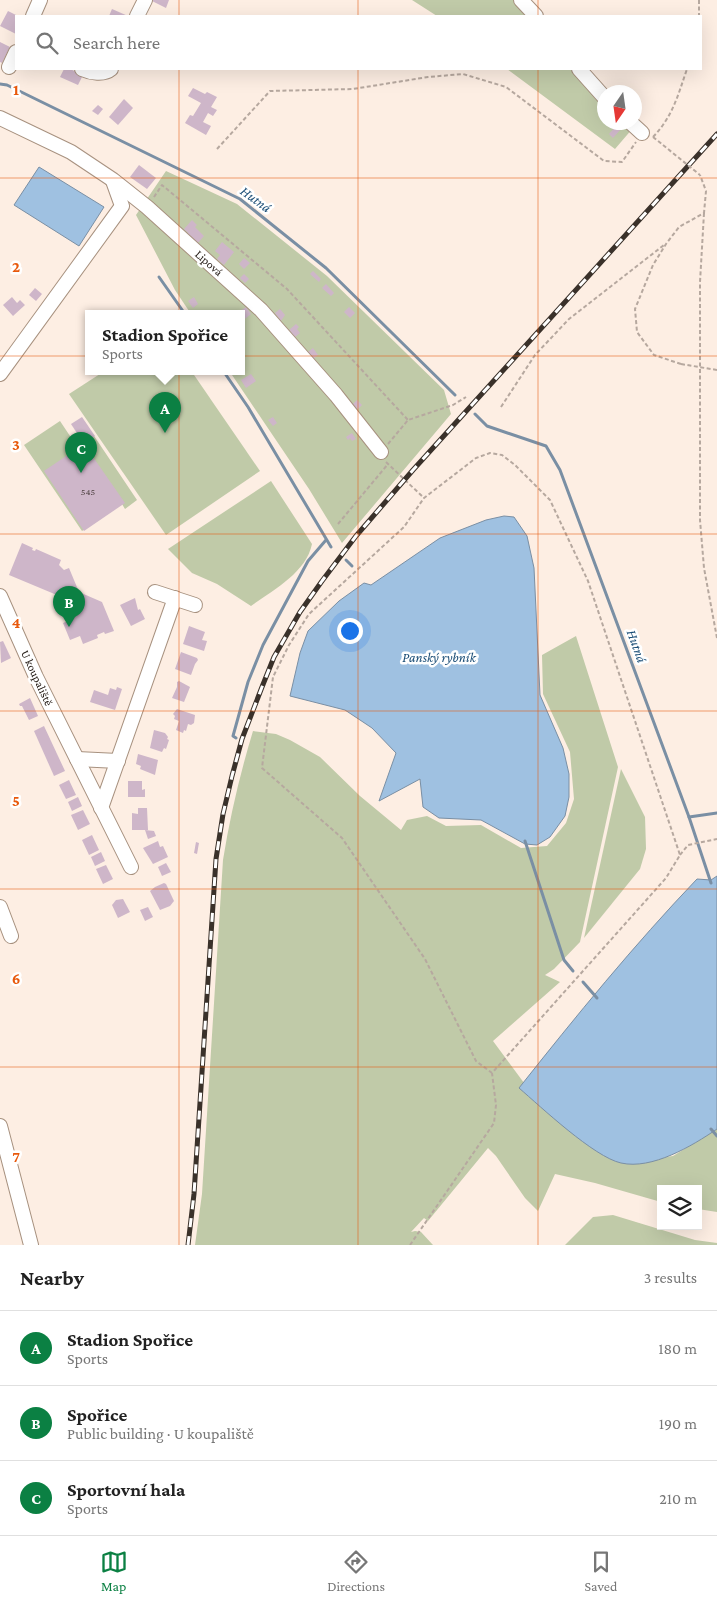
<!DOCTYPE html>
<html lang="en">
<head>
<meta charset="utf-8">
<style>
  :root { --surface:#fff; --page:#f2f2f2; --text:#222; --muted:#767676; --line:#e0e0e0; --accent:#0b8043 }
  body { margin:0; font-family:"Crimson Pro",serif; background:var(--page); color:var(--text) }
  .controls { position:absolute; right:15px; bottom:15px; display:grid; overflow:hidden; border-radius:0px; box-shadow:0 5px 20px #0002 }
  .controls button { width:45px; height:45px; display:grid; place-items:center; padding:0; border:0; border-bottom:1px solid var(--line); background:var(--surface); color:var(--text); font:25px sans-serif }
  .compass { position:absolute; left:597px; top:85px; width:45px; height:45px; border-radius:50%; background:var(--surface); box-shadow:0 5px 20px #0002; rotate:193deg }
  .you { position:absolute; left:349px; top:630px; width:18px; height:18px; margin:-12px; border:4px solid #fff; border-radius:50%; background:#1a73e8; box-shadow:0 0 0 8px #1a73e833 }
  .badge { display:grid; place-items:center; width:32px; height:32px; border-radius:50%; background:var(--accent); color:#fff; font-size:16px; font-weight:700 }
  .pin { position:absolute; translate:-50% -41px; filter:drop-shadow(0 1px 2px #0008) }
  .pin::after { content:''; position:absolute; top:26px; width:18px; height:15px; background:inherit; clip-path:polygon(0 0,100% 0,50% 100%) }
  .popup { position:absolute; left:85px; top:310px; width:160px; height:65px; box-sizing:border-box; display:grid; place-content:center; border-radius:0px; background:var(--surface); filter:drop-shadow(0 1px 4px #0005); font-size:16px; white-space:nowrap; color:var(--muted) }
  .popup b { font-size:19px; color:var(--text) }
  .popup::after { content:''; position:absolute; left:50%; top:100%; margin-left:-10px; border:10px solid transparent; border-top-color:var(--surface) }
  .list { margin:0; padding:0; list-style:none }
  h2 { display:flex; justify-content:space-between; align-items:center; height:65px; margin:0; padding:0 20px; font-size:21px }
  h2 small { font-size:16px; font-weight:400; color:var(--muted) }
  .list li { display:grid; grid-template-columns:32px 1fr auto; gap:15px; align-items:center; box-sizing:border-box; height:75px; padding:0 20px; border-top:1px solid var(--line) }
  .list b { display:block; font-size:19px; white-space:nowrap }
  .list p { margin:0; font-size:16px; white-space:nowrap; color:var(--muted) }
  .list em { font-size:16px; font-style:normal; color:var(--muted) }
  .icon { flex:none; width:28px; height:28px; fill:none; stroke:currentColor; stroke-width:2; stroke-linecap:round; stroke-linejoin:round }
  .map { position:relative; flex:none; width:717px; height:1245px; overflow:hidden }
  .search { position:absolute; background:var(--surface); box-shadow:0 5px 20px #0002; left:15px; right:15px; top:15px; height:55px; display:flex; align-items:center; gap:12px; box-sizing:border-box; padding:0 18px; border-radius:0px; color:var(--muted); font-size:19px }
  .sheet { height:290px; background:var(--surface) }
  nav { display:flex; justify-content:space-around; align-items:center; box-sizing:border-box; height:70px; border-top:1px solid var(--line); background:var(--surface); font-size:14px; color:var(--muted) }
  nav a { display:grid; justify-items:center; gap:2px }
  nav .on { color:var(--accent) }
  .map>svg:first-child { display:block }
  .green { fill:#c0caa8 }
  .water { fill:#9fc1e1; stroke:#7a8fa4 }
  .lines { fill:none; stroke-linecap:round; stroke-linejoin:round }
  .stream { stroke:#7a8fa4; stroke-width:3 }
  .building { fill:#ceb6c9 }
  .minor-casing { stroke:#a7917f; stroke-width:16 }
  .path { stroke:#b6a89f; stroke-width:2; stroke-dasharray:4 2.5; stroke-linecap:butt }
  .minor { stroke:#fff; stroke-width:14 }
  .rail-casing { stroke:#3a312a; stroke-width:5 }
  .rail { stroke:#fff; stroke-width:3; stroke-dasharray:9; stroke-linecap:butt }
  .path-bridge { stroke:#b6a89f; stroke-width:2; stroke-dasharray:4 2.5; stroke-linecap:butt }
  .grid { fill:none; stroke:#e8590c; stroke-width:1; stroke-opacity:0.55 }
  .labels { text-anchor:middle; stroke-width:5; stroke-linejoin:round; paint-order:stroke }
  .number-label { font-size:10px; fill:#4e4141 }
  .street-label { font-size:12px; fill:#231a14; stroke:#fff }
  .water-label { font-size:14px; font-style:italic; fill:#1a4d76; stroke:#fff }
  .grid-label { font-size:16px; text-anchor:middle; font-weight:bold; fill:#e8590c; stroke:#fff; stroke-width:5; stroke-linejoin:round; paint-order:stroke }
</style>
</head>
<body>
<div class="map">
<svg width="717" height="1245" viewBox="0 0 717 1245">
  <rect width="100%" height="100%" fill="#fdeee3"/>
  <g class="green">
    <polygon points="412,0 519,0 535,16 437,16"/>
    <polygon points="507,69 577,69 604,99 604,122 627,123 633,128 615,149"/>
    <polygon points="166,171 237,204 327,276 444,390 451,414 342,543 309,489 230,372 241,372 241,314 191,314 175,290 136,215"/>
    <polygon points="103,372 192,372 260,471 166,535 69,394"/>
    <polygon points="82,418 137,500 125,509 122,504 82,531 24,445 60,421 74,442 80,437"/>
    <path d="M271,481L312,544C306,573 273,590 251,606L217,584L192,573L168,549Z"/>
    <path d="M576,636L618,767L580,942L554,969L545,975L560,982L493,1041L544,1110L600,1153L621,1163L673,1156L717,1129V1212L698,1209V1189H661V1202L595,1183L555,1174L538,1211L525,1198L496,1156L488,1148L428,1221L424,1218L411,1232L415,1231L421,1232L433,1245H195L202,1194L223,860C230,816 240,774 253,731L276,734L290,740L320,757L360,796L401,830L407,820L427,816L446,826L481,825L521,848L547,846L566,823L574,799L570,752L543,694L542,655Z"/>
    <polygon points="621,769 645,817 646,849 640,869 584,938"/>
    <polygon points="613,1215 695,1240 717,1243 717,1245 565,1245 593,1217"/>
  </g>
  <g class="water">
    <polygon points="39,167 104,207 79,246 14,205"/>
    <polygon points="504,516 514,517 527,536 534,568 540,695 563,748 569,774 569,797 565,816 550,837 537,845 525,844 481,820 439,818 423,807 420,779 379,801 396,753 372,728 345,710 290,696 300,653 308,631 339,601 364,583 371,585 440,538 486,520"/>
    <path d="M717,876V1129C692,1146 652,1170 621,1163C594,1157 541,1107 519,1088C576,1016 634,945 697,879L711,880Z"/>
  </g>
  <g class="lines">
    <g class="stream">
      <polyline points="0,84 7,85 240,199 326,268 455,395"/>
      <polyline points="159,277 185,314"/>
      <polyline points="224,372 248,407 331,547"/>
      <polyline points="475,414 487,426 546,446 560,470 689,817 711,883"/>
      <polyline points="346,560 352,566"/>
      <polyline points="236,738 233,736 248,682 263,645 308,561 326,540"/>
      <polyline points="689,817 717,813"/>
      <polyline points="525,841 564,960 573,971"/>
      <polyline points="583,982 597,998"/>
      <polyline points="711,1129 717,1136"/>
    </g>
  </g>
  <g class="building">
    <polygon points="150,0 169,0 166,8"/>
    <polygon points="112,9 128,16 109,16"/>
    <polygon points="8,11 16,15 16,34 0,26"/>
    <polygon points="0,42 10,47 2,63 0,62"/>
    <polygon points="64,69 70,69 83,75 78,85 60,77"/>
    <polygon points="193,88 205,94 207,92 217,97 211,107 217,110 213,116 208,113 203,122 211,126 206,135 185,123 190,115 193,116 201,103 188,96"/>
    <polygon points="124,99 133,108 118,125 109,117"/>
    <polygon points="98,105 103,109 98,115 92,111"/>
    <polygon points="617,125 621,129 613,138 609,134"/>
    <polygon points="139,165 156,178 147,189 130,177"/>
    <polygon points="192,220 197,225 195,227 204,236 197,244 187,235 188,233 184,229"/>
    <polygon points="222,242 234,252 224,265 217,259 220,255 215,251"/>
    <polygon points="244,258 250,263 244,269 239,264"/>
    <polygon points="313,271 321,279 319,282 310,274"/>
    <polygon points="244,274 249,279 245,283 240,278"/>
    <polygon points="326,284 334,293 331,296 322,288"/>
    <polygon points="35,288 42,294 36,301 29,295"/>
    <polygon points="12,297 17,303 20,300 25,305 13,316 3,305"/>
    <polygon points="194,297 198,304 193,308 188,301"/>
    <polygon points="246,307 251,314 241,322 241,314 236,314"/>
    <polygon points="349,307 355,313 350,318 344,312"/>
    <polygon points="280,309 285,315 281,321 275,313"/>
    <polygon points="296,324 299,327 297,329 300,333 295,337 289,330"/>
    <polygon points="313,348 318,355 313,359 308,352"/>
    <polygon points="251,374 256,381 246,388 241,380"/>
    <polygon points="357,400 362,405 357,410 352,405"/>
    <polygon points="82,417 95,436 84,444 71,424"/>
    <polygon points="273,417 277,423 273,426 268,420"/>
    <polygon points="352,433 356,439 352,441 350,438 348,440 346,437"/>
    <polygon points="84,444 125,503 84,531 44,471"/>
    <polygon points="22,543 33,548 32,550 35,551 36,549 61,560 59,565 64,570 69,568 79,592 102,602 114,631 105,634 104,632 97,635 98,638 83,644 80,636 70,640 63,623 73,619 64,598 9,575"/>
    <polygon points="135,598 138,610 140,609 145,619 131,626 120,605"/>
    <polygon points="189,626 205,632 202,640 207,641 204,651 183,644"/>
    <polygon points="3,641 11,658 1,663 0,642"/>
    <polygon points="181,652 197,658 198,660 195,664 191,675 175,669"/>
    <polygon points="179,681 190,687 184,702 172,698 177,687 177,682"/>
    <polygon points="117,687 122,689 115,710 90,702 94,690 108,695 110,688 116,690"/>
    <polygon points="30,698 38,716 29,720 22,706 20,706 19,704"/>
    <polygon points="177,709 195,715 194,723 191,725 188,724 186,731 184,730 183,733 176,730 179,721 174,719 175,716 173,714"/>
    <polygon points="44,726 65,771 54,776 34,731"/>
    <polygon points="154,730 165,733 168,737 167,739 169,740 166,749 164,748 162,752 150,748"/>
    <polygon points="138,754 158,760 155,775 140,769 141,766 136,764"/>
    <polygon points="69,780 76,795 66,799 59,785"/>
    <polygon points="128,781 142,781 142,790 145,789 145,797 128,797"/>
    <polygon points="78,797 82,806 72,811 68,802"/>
    <polygon points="138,808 147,808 148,830 132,830 132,813 138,814"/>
    <polygon points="83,810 90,824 78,830 71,815"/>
    <polygon points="145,830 154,831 156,836 148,839"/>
    <polygon points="92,835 99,850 89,855 82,840"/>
    <polygon points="158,841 160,847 163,846 168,857 153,864 143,848"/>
    <polygon points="196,842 199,843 197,854 194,853"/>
    <polygon points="101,852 105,861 95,866 91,857"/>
    <polygon points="166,863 171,872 162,876 158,867"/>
    <polygon points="106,865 113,879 103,884 96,869"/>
    <polygon points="164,883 166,884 174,901 170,906 160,910 150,891 155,887"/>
    <polygon points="123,899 130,912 118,918 112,905 116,900"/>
    <polygon points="148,907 153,917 145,921 140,910"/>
  </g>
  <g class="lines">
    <g class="minor-casing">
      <g id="minor">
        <polyline points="521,0 536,16"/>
        <polyline points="33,16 40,0"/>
        <polyline points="137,16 145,0"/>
        <polyline points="9,67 16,52"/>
        <path d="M82,69C91,73 104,75 111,69"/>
        <polyline points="579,69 604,97"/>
        <polyline points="0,118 71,152 113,180 147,207 261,310 336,395 381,452"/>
        <polyline points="630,122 642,133"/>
        <polyline points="0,374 122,206 113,181"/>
        <polyline points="155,592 195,605"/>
        <polyline points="0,596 36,677 131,867"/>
        <polyline points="77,759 118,761"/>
        <polyline points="101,808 175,598"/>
        <polyline points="0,907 11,936"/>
        <polyline points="0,1126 31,1245"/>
      </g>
    </g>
    <g class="path">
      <polyline points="699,0 699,16"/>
      <polyline points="653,137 663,145"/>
      <path d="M653,137C673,116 678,95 687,69"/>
      <polyline points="217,149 270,91 353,89 428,77 463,74 506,87 604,161 622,162 636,142"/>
      <polyline points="154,197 162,185 287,289 408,420"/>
      <polyline points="704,213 700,282 700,520 704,568 717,638"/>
      <polyline points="681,364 654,355 637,332 635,309 653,265 666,244 679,227 704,213 706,191 700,175"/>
      <polyline points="501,407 535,355 569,319 664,245"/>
      <polyline points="388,444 408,420 453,405 466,397"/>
      <polyline points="386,462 424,498"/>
      <polyline points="338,524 388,464"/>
      <polyline points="680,855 688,845 717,839"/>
      <polyline points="410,1245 494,1123 496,1105 492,1073 666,878 680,855 588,581 550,500 515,465 502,455 490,453 476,458 424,498 404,527 309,614 289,645 273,677 262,768 342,838 425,959 476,1061 492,1073"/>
    </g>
    <use href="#minor" class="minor"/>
    <g class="rail-casing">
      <polyline id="rail" points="188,1245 194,1194 216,859 223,814 232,776 242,739 262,687 274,657 300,612 322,581 356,536 413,470 717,134"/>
    </g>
    <use href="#rail" class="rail"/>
    <g class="path-bridge">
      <polyline points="663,145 700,175"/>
      <polyline points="681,364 717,370"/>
    </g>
  </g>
  <path class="grid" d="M179,0V16M358,0V16M538,0V16M179,69V1245M358,69V1245M538,69V1245M0,178H717M0,356H717M0,534H717M0,711H717M0,889H717M0,1067H717"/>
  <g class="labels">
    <g class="number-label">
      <text x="88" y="495">545</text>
    </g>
    <g class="street-label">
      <text transform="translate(209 263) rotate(42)" y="4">Lipová</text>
      <text transform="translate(37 678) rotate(65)" y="4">U koupaliště</text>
    </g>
    <g class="water-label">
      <text transform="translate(256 199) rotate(36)" y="5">Hutná</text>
      <text transform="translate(637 646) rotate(70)" y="5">Hutná</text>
      <text x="439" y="662">Panský rybník</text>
    </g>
  </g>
  <g class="grid-label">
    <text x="16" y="95">1</text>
    <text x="16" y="272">2</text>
    <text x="16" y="450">3</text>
    <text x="16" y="628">4</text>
    <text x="16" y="806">5</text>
    <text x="16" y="984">6</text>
    <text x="16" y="1162">7</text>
  </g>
</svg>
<div class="controls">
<button><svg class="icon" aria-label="layers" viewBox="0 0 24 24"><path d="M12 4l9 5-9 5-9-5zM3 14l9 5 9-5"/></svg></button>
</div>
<svg class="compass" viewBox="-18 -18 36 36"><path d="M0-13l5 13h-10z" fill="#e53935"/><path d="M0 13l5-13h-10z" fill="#767676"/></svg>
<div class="you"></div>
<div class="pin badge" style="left:165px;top:433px">A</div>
<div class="popup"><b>Stadion Spořice</b>Sports</div>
<div class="pin badge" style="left:69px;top:627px">B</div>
<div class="pin badge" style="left:81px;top:473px">C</div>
<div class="search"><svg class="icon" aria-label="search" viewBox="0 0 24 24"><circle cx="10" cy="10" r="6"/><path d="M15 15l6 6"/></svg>Search here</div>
</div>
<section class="sheet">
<h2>Nearby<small>3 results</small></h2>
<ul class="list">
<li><span class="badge">A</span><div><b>Stadion Spořice</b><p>Sports</p></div><em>180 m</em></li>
<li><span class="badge">B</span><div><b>Spořice</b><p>Public building · U koupaliště</p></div><em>190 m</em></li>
<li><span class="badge">C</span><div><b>Sportovní hala</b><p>Sports</p></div><em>210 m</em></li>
</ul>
</section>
<nav>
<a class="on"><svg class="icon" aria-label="map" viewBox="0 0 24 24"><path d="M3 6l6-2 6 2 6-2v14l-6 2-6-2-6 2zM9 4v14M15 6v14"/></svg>Map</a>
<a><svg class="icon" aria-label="directions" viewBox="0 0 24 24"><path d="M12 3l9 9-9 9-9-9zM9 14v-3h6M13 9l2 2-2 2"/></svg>Directions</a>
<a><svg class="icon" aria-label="saved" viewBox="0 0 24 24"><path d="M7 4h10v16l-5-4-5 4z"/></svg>Saved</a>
</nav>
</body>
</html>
